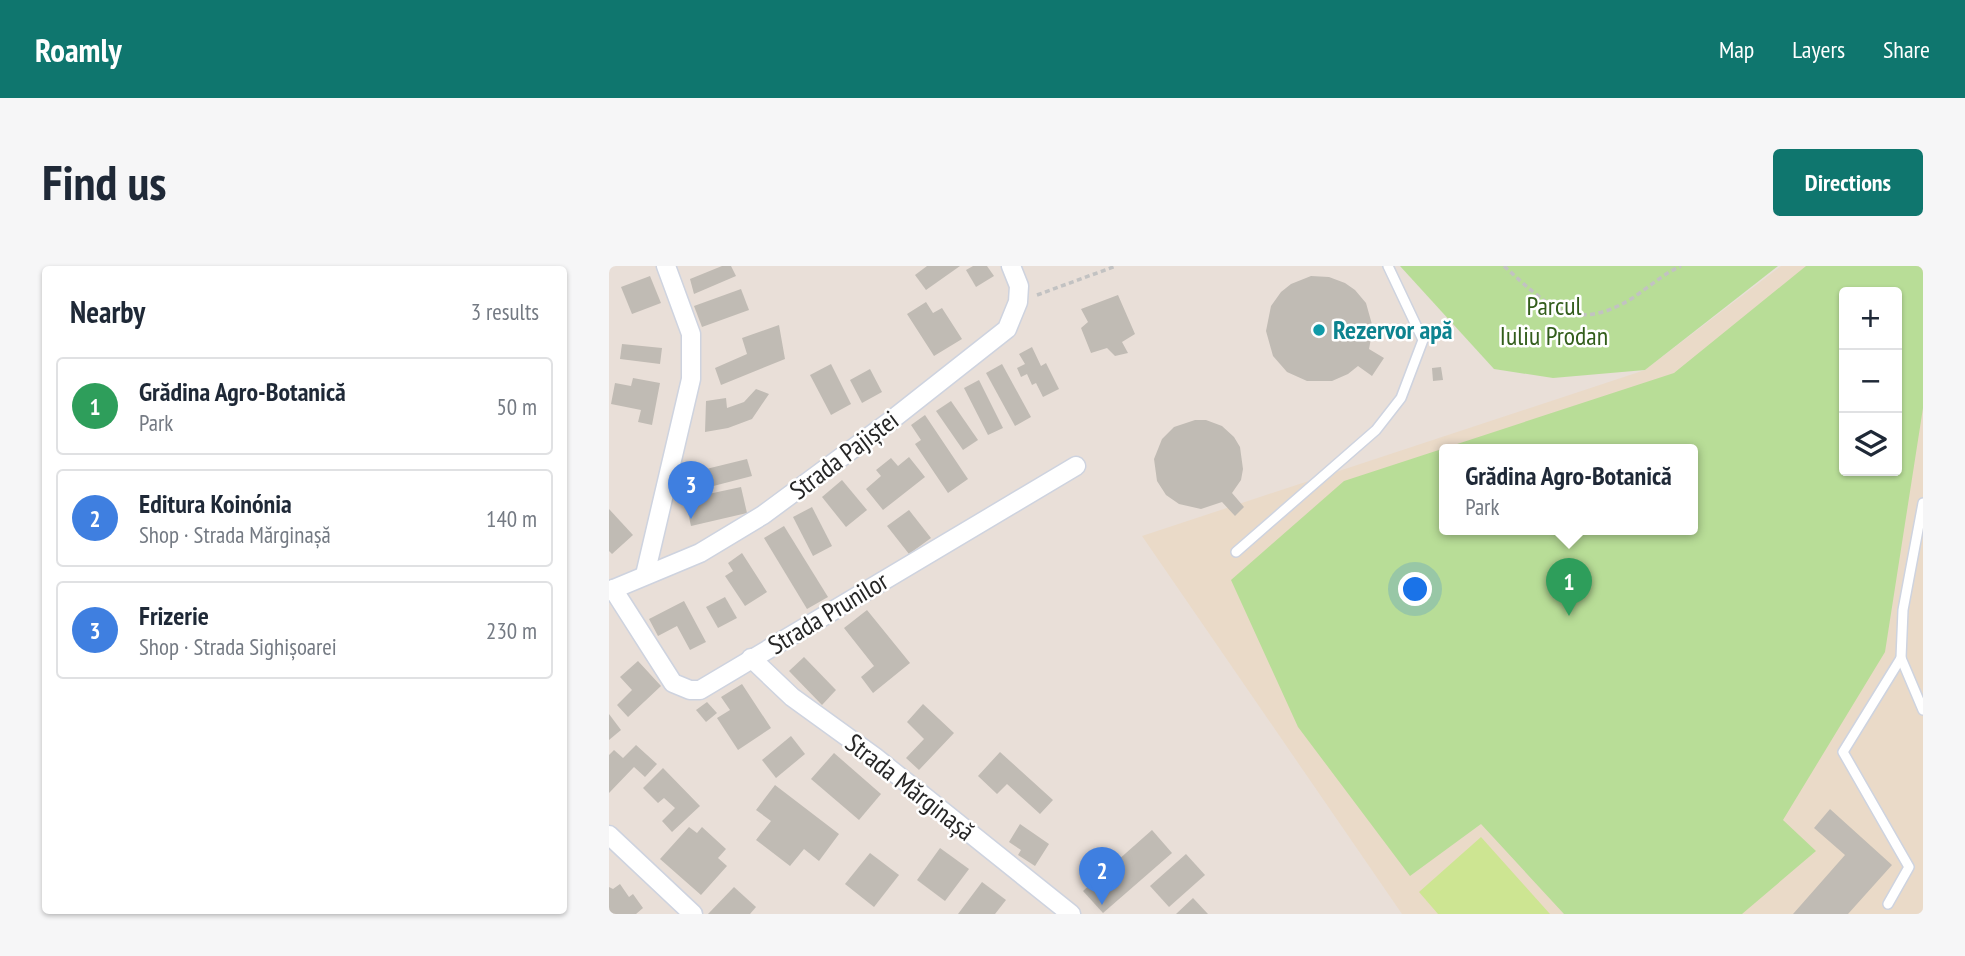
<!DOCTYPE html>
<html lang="en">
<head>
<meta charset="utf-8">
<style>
  :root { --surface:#fff; --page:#f6f6f7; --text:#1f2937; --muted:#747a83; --line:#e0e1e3; --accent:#0f766e }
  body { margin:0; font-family:"PT Sans Narrow",sans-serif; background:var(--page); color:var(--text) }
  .controls { position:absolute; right:21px; top:21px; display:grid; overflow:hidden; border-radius:7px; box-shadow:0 2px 5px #0004 }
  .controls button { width:63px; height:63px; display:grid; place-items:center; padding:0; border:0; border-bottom:2px solid var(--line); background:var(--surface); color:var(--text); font:35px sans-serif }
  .you { position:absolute; left:807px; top:324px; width:24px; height:24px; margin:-18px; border:5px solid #fff; border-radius:50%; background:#1a73e8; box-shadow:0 0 0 10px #1a73e833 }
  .badge { display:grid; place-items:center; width:46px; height:46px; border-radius:50%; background:var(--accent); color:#fff; font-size:23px; font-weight:700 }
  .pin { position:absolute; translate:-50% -58px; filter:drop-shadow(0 2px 4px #0008) }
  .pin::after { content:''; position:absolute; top:37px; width:24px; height:21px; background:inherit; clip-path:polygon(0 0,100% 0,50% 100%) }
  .popup { position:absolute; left:830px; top:178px; width:259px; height:91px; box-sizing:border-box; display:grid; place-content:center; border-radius:7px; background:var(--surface); filter:drop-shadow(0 2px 5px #0005); font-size:23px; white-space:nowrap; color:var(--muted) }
  .popup b { font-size:26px; color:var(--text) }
  .popup::after { content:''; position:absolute; left:50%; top:100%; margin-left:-14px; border:14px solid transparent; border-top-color:var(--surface) }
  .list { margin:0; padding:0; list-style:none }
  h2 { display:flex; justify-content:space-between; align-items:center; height:91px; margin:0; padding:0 28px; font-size:30px }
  h2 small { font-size:23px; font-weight:400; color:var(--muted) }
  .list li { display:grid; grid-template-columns:46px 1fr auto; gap:21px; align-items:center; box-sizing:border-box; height:98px; margin:0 14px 14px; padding:0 14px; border:2px solid var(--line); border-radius:7px }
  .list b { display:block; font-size:26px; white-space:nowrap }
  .list p { margin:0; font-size:23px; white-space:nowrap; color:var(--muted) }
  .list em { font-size:23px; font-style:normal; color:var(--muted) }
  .icon { flex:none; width:38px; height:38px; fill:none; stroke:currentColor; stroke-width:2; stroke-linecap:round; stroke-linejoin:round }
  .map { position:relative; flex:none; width:1314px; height:648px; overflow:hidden; border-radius:7px }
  header { display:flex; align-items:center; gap:42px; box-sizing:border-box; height:98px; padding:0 35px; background:var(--accent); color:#fff }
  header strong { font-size:33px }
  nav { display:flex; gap:38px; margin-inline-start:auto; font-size:24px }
  .intro { display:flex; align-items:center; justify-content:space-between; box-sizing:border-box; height:168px; padding:0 42px }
  h1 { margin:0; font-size:49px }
  .button { padding:18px 32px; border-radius:7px; background:var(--accent); color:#fff; font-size:24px; font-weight:700 }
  main { display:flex; gap:42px; padding:0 42px }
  aside { flex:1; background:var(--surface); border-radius:7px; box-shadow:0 2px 5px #0004 }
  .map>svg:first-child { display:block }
  .education { fill:#eadac8; fill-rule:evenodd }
  .green { fill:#b8dd97; fill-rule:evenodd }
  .pitch { fill:#cde592 }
  .building { fill:#c0bbb4 }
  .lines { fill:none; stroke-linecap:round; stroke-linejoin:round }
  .service-casing { stroke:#ced3df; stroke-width:12 }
  .minor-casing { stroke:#ced3df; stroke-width:21 }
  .path { stroke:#c2c2c2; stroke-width:3.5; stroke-dasharray:5 3.5; stroke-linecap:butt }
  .service { stroke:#fff; stroke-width:9 }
  .minor { stroke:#fff; stroke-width:18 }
  .culture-dot { fill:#0f9aa8; stroke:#fff; stroke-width:2.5 }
  .labels { text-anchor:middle; stroke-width:5; stroke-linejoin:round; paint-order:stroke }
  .park-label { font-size:26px; fill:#335e1c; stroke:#fff }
  .culture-label { font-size:26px; font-weight:bold; fill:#0d838f; stroke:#fff; text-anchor:start }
  .street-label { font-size:26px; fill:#262626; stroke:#fff }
</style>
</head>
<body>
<header>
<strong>Roamly</strong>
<nav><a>Map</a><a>Layers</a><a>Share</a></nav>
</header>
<div class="intro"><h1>Find us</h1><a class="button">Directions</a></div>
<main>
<aside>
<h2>Nearby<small>3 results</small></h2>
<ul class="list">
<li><span class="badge" style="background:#2e9e5b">1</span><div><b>Grădina Agro-Botanică</b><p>Park</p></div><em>50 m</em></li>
<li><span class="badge" style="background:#3f7fe0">2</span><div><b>Editura Koinónia</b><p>Shop · Strada Mărginașă</p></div><em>140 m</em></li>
<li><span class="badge" style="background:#3f7fe0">3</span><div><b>Frizerie</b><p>Shop · Strada Sighișoarei</p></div><em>230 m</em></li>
</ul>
</aside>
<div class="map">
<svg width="1314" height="648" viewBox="0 0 1314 648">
  <rect width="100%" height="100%" fill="#e9dfd8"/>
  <path class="education" d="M1172,0H1314V648H793L533,270L1036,104ZM1235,26H1288V205H1235ZM836,184H1084V264H836Z"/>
  <g class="green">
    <polygon points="791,0 1169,0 1036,104 944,112 885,103"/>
    <path d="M1197,0H1314V142L1276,386L1174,554L1207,585L1133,648H955L872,558L801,610L689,461L622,314L735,215L1065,107ZM1288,26V205H1235V26ZM836,184H1084V264H836Z"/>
  </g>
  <polygon class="pitch" points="872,571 941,648 829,648 810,626"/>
  <g class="building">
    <polygon points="113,0 122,0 127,10 85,28 81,13"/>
    <polygon points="318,0 351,0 317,24 306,9"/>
    <polygon points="364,0 378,0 385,10 367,21 357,4"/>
    <polygon points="41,10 52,37 23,48 12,21"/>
    <polygon points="702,10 720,11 736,17 746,24 757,37 764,62 760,83 775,92 763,110 749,100 739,108 723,115 698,115 678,106 664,90 657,65 662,40 672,26 682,18"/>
    <polygon points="132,23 140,44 93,61 85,40"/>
    <polygon points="509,29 526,68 513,76 519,87 506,90 498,82 482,87 472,62 479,56 472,43"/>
    <polygon points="317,36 324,47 333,42 353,73 325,90 298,48"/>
    <polygon points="170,59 176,93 112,119 106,102 138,88 133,72"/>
    <polygon points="13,78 53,82 51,98 11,93"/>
    <polygon points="423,81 432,100 437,97 450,123 434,131 427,117 423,119 418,108 412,111 408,102 416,98 410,88"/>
    <polygon points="222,98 242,138 222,149 201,109"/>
    <polygon points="393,98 422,151 406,160 377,107"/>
    <polygon points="832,101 834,114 824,115 823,102"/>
    <polygon points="261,103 273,126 253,137 241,114"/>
    <polygon points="24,112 51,117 43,159 29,156 32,144 2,138 6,117 22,120"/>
    <polygon points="370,114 394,162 379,169 355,122"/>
    <polygon points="147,123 160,128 143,153 119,162 96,166 97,135 117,132 118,142 135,136"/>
    <polygon points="342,135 369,174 354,184 327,145"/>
    <polygon points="316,149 359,213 339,227 306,178 312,174 302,159"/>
    <polygon points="586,154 597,154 613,160 625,171 631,181 634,203 632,214 623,227 635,241 626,250 613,236 592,243 570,238 557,229 548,215 545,193 553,173 565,161"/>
    <polygon points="300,191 316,211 274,244 257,223 272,210 267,204 282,192 289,200"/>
    <polygon points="138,193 143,210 89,224 85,206"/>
    <polygon points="233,214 258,244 237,261 213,231"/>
    <polygon points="132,221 138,247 82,260 76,233"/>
    <polygon points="203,241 223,280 204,290 184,251"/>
    <polygon points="0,243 24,269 3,288 0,285"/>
    <polygon points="300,244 322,272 300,288 278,260"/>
    <polygon points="175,260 219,331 198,343 155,272"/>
    <polygon points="133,287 158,326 136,340 116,310 124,305 119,297"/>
    <polygon points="116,331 128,352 109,362 97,341"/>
    <polygon points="75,335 97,376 81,384 68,360 49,370 40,353"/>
    <polygon points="258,344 301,397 264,427 252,411 265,400 235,362"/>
    <polygon points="195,391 227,424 213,439 180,405"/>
    <polygon points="29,395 52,420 19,451 8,439 23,424 11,411"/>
    <polygon points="133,418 162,462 129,484 108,452 121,444 112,431"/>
    <polygon points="98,436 108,447 97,456 87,444"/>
    <polygon points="314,438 345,467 310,504 297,492 315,473 298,456"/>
    <polygon points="0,448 12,464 0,474"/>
    <polygon points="182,470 196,488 167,512 153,494"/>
    <polygon points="27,479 48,498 36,511 25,501 0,527 0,489 5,484 14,492"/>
    <polygon points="391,486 444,534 431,548 398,518 388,528 369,510"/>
    <polygon points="225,487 272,528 250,554 202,513"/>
    <polygon points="54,502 91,540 63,566 53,555 66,542 55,532 49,537 34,522"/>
    <polygon points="166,519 230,568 210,595 195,583 181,600 147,574 162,555 147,544"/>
    <polygon points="1221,543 1283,599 1239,648 1184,648 1236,589 1205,562"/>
    <polygon points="411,558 440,578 426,600 409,589 412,584 400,576"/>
    <polygon points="80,561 88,567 93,561 117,583 109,592 118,600 92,629 51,593"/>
    <polygon points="543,564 563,587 494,647 474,625"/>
    <polygon points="331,582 360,603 336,635 308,614"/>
    <polygon points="261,587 290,609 265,641 236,618"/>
    <polygon points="577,588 596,609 560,641 541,620"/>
    <polygon points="373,616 397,634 386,648 349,648"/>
    <polygon points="11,618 20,631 24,628 34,642 27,648 0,648 0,621 4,623"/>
    <polygon points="125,621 147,641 141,648 99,648"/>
    <polygon points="584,632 599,648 567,648"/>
  </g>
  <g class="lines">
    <g class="service-casing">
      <g id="service">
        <polyline points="627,286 767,164 792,132 814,74 779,0"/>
        <polyline points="1292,392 1314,444"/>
        <polyline points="1279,638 1300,601 1234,486 1292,392 1294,344 1314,237"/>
      </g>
    </g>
    <g class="minor-casing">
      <g id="minor">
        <polyline points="36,309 82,113 82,68 57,0"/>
        <polyline points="4,323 64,417 81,424 91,424 467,200"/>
        <polyline points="0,325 91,287 154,249 280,156 398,63 409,36 410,20 402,0"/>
        <polyline points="142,392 183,431 266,491 462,648"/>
        <polyline points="0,569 84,648"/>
      </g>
    </g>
    <g class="path">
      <path d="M895,0C938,39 964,68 1022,33C1039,22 1054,8 1072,0"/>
      <polyline points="428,29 507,0"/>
    </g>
    <use href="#service" class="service"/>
    <use href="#minor" class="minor"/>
  </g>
  <circle class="culture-dot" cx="710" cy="64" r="7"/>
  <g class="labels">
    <g class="park-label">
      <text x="945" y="49">Parcul<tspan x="945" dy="30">Iuliu Prodan</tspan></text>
    </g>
    <g class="culture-label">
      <text x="724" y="73">Rezervor apă</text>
    </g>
    <g class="street-label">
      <text transform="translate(235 189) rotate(-37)" y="9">Strada Pajiștei</text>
      <text transform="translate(219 347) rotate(-31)" y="9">Strada Prunilor</text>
      <text transform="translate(301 521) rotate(38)" y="9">Strada Mărginașă</text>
    </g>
  </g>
</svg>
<div class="controls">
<button>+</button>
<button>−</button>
<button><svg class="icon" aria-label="layers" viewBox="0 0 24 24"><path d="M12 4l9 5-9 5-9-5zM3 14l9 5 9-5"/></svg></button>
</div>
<div class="you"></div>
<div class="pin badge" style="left:960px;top:350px;background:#2e9e5b">1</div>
<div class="popup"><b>Grădina Agro-Botanică</b>Park</div>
<div class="pin badge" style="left:493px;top:639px;background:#3f7fe0">2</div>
<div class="pin badge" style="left:82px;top:253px;background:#3f7fe0">3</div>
</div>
</main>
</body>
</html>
